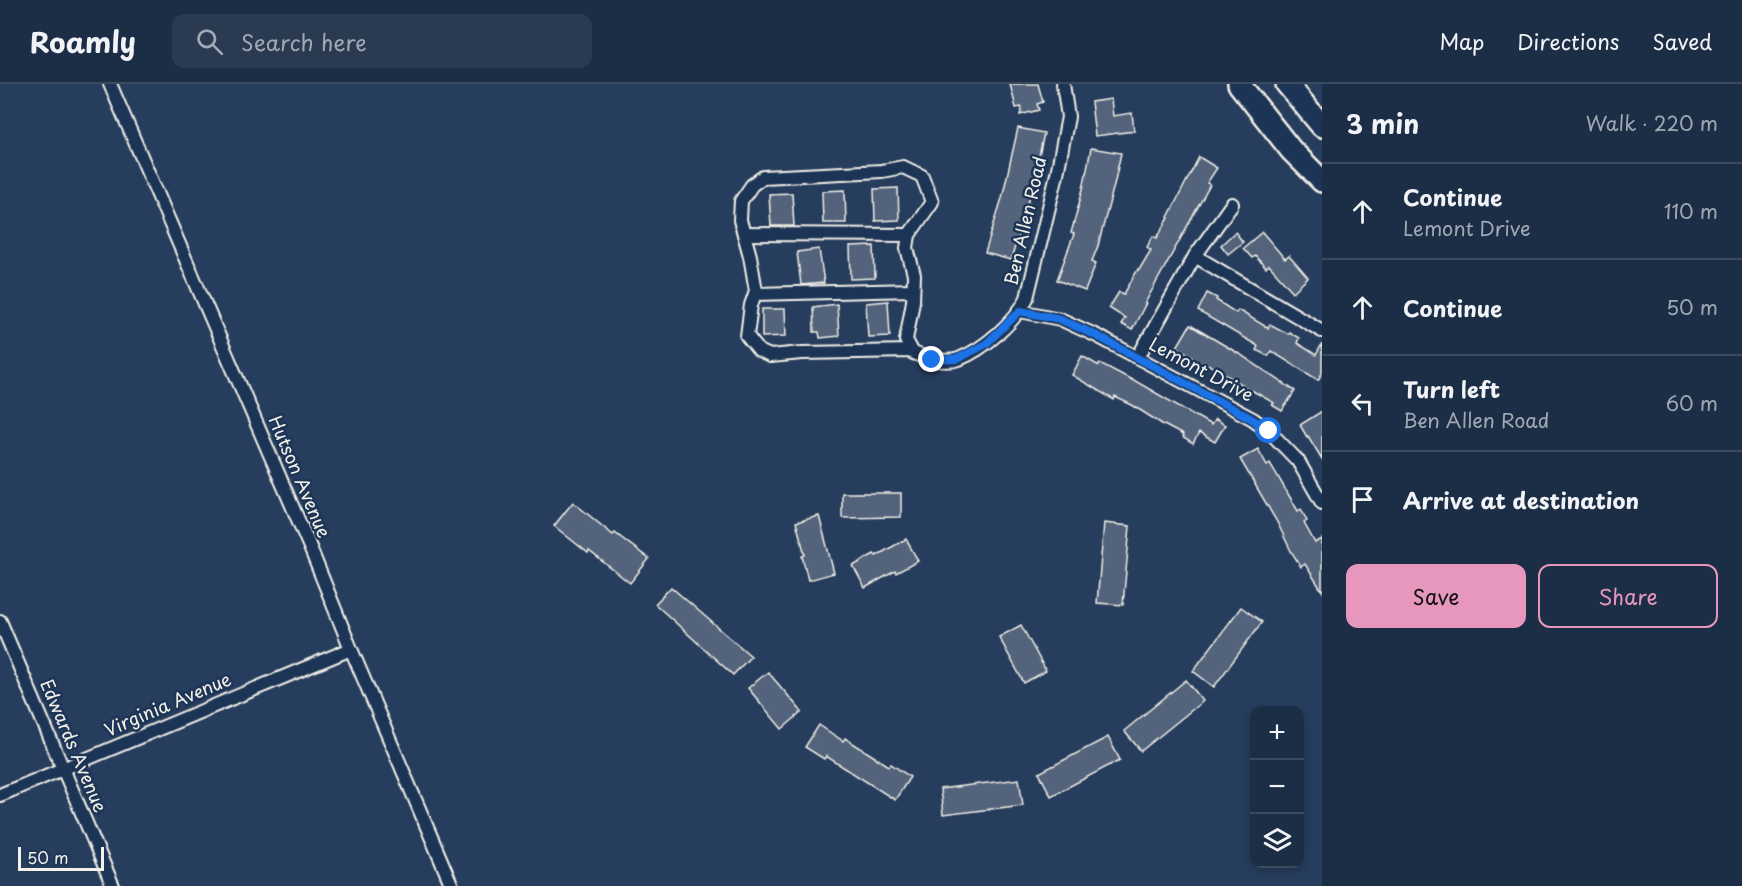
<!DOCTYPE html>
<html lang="en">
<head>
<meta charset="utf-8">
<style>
  :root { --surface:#1c2e46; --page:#293a51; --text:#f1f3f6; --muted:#a0a8b3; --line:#3a4a5f; --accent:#e797bd }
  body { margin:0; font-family:"Playpen Sans",sans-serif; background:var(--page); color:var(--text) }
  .controls { position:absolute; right:18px; bottom:18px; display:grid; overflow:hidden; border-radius:12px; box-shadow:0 3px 9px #0003 }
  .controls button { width:54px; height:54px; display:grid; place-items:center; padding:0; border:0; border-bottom:2px solid var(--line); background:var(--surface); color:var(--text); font:30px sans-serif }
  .scale { position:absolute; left:18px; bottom:15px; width:86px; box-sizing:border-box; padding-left:6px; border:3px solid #f4f1e8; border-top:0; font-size:16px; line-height:21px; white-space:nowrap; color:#f4f1e8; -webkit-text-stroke:4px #1d3557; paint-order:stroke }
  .stop { position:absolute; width:18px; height:18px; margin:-14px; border:4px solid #1a73e8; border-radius:50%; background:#fff }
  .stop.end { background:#1a73e8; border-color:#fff; box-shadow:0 2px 6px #0008 }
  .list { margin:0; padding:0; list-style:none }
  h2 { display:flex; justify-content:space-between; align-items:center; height:78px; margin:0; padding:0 24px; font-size:26px }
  h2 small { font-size:20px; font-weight:400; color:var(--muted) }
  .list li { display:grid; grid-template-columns:39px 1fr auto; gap:18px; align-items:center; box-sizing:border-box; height:96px; padding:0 24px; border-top:2px solid var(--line) }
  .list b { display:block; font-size:22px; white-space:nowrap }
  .list p { margin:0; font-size:20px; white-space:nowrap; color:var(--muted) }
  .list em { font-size:20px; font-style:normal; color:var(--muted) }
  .actions { display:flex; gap:12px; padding:18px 24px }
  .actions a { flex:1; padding:14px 0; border:2px solid var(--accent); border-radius:12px; text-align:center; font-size:21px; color:var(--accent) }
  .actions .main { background:var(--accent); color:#111 }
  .icon { flex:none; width:33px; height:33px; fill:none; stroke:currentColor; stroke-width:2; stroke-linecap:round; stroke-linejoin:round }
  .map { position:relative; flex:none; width:1322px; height:802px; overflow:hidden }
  header { display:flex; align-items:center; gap:36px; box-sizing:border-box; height:84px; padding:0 30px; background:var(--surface); border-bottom:2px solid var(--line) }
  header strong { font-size:28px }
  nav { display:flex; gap:33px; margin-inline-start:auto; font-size:21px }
  .search { width:420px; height:54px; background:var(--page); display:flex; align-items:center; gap:15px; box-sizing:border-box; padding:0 21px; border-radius:12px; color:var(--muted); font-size:22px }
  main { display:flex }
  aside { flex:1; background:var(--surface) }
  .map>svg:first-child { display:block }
  .building { fill:#52647b; stroke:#f4f1e8; stroke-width:1.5 }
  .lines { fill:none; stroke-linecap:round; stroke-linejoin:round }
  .minor-casing { stroke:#f4f1e8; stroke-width:16 }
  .motorway-casing { stroke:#f4f1e8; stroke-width:26 }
  .minor { stroke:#1d3557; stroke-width:12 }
  .motorway { stroke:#1d3557; stroke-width:21 }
  .route { stroke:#1a73e8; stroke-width:8 }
  .labels { text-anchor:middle; stroke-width:5; stroke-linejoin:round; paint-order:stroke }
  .street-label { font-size:18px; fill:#f4f1e8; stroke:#1d3557 }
</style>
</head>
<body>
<header>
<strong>Roamly</strong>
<div class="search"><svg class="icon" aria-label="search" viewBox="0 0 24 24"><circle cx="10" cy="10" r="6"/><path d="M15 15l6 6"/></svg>Search here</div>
<nav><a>Map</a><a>Directions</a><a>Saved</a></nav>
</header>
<main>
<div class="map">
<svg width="1322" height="802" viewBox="0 0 1322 802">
  <rect width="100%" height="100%" fill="#263d5d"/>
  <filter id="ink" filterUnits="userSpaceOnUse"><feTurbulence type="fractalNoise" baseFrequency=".0167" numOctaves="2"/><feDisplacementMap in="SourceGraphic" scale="12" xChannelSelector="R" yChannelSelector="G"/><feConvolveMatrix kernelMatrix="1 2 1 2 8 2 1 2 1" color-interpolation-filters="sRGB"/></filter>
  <g filter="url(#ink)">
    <g class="building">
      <polygon points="1010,0 1038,0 1043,18 1037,20 1039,26 1020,31 1022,23 1016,24"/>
      <polygon points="1111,15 1113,32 1132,29 1134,47 1095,52 1091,18"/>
      <polygon points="1018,44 1044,49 1032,105 1011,176 985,169 1002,114"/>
      <polygon points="1091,64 1121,69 1114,101 1098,162 1092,177 1096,179 1085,207 1057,196 1074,150 1071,149 1083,105"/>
      <polygon points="1199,73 1217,84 1207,99 1210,101 1145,219 1146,219 1132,246 1121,240 1125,234 1109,224 1119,208 1124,210 1138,185 1139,186 1151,166 1147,163 1153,152 1157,154 1169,134 1168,133"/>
      <polygon points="898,104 899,136 875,137 874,105"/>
      <polygon points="845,106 846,139 823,139 822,107"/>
      <polygon points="792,109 794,142 771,142 769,110"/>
      <polygon points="1235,148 1243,158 1228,170 1221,161"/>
      <polygon points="1262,148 1285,175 1289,172 1308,194 1293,208 1269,181 1266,184 1255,172 1252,174 1243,164"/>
      <polygon points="874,162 875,194 851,195 850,163"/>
      <polygon points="819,165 824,199 801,201 797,168"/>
      <polygon points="1207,209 1217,214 1216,216 1236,229 1238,226 1268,244 1270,240 1288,250 1289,248 1299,254 1297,259 1316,271 1322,260 1322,289 1318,296 1271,267 1268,272 1256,266 1258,262 1198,227"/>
      <polygon points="888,217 890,252 868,253 866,219"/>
      <polygon points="837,220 839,252 820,254 819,248 814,248 813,223"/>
      <polygon points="762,225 785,225 786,252 762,253"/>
      <polygon points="1190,241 1241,271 1295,307 1282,327 1272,321 1274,319 1253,307 1242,303 1243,301 1225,290 1204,278 1202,281 1190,275 1192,272 1177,263"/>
      <polygon points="1082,272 1099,282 1100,279 1132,296 1132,295 1211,341 1215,335 1225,341 1215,358 1199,349 1193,360 1182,353 1183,351 1162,340 1132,321 1115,313 1114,316 1072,291"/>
      <polygon points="1322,327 1322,375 1308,352 1307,353 1300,341"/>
      <polygon points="1258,365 1267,381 1270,379 1298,427 1301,425 1307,437 1304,439 1315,459 1322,455 1322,507 1305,480 1301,483 1291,467 1277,438 1240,375"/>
      <polygon points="842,409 901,409 901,433 842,434"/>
      <polygon points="573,418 613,451 615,449 649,475 630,499 589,467 588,469 554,442"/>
      <polygon points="819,432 834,489 808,496 802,472 805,471 796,438"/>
      <polygon points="1104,439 1130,442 1123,521 1097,519"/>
      <polygon points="906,455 918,477 896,489 895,487 865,504 853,482 874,470 876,472"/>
      <polygon points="671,503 751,572 733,591 655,520"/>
      <polygon points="1241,523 1262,538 1214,603 1193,587"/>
      <polygon points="1021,541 1046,587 1024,599 999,553"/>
      <polygon points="768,588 802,628 782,645 748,604"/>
      <polygon points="1186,596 1203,617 1141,667 1124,647"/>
      <polygon points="819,641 843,657 845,654 889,682 891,680 910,693 895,716 826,672 824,675 805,663"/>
      <polygon points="1108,653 1120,676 1051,712 1039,689"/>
      <polygon points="1019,695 1023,721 943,731 940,705"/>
    </g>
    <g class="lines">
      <g class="minor-casing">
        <g id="minor">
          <polyline points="110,0 309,461 351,565 452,802"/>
          <polyline points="744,150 909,151"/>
          <polyline points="1195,172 1322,247"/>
          <polyline points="755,210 913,206"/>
          <polyline points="1020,227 1060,235 1097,252 1253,335 1269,347 1298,377 1322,419"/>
          <path d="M912,267L802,269L770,272L759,267L747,252L751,221L756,207L750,172L740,136L741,117L752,101L763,93L882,87L903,83L922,92L932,118L909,151L907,164L914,191L913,217L906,256L913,269C927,274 944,280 959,275C984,265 1015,238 1027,214L1057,90L1068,33L1063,0"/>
          <polyline points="1138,273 1195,172 1232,120"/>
          <polyline points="0,537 113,802"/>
          <polyline points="0,711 351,565"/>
        </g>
      </g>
      <g class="motorway-casing">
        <g id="motorway">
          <polyline points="1239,0 1291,66 1322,97"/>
          <polyline points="1287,0 1322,42"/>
        </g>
      </g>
      <use href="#minor" class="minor"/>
      <use href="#motorway" class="motorway"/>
    </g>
  </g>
  <g class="lines" filter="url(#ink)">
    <polyline class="route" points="932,276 957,275 986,260 1020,227 1060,235 1097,252 1252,335 1269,347"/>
  </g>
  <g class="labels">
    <g class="street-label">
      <text transform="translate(1026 137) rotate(-77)" y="6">Ben Allen Road</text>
      <text transform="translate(1201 286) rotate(28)" y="6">Lemont Drive</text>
      <text transform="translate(299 393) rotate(67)" y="6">Hutson Avenue</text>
      <text transform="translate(168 621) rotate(-23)" y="6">Virginia Avenue</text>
      <text transform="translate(73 662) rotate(67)" y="6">Edwards Avenue</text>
    </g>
  </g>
</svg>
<div class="controls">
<button>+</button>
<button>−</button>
<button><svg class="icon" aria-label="layers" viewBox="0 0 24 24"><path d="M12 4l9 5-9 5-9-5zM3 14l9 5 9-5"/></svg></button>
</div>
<div class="scale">50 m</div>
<div class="stop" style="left:1269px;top:347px"></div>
<div class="stop end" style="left:932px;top:276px"></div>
</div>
<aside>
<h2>3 min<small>Walk · 220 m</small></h2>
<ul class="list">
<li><svg class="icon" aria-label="ahead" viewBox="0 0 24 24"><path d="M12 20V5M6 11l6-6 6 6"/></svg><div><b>Continue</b><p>Lemont Drive</p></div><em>110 m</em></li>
<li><svg class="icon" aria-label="ahead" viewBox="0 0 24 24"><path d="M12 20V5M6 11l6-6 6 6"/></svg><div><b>Continue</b></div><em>50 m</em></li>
<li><svg class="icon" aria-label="left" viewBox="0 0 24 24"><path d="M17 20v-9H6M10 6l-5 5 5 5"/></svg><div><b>Turn left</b><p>Ben Allen Road</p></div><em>60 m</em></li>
<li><svg class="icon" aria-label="arrive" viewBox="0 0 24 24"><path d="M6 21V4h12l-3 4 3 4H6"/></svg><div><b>Arrive at destination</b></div></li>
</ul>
<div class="actions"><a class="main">Save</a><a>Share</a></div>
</aside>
</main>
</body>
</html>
